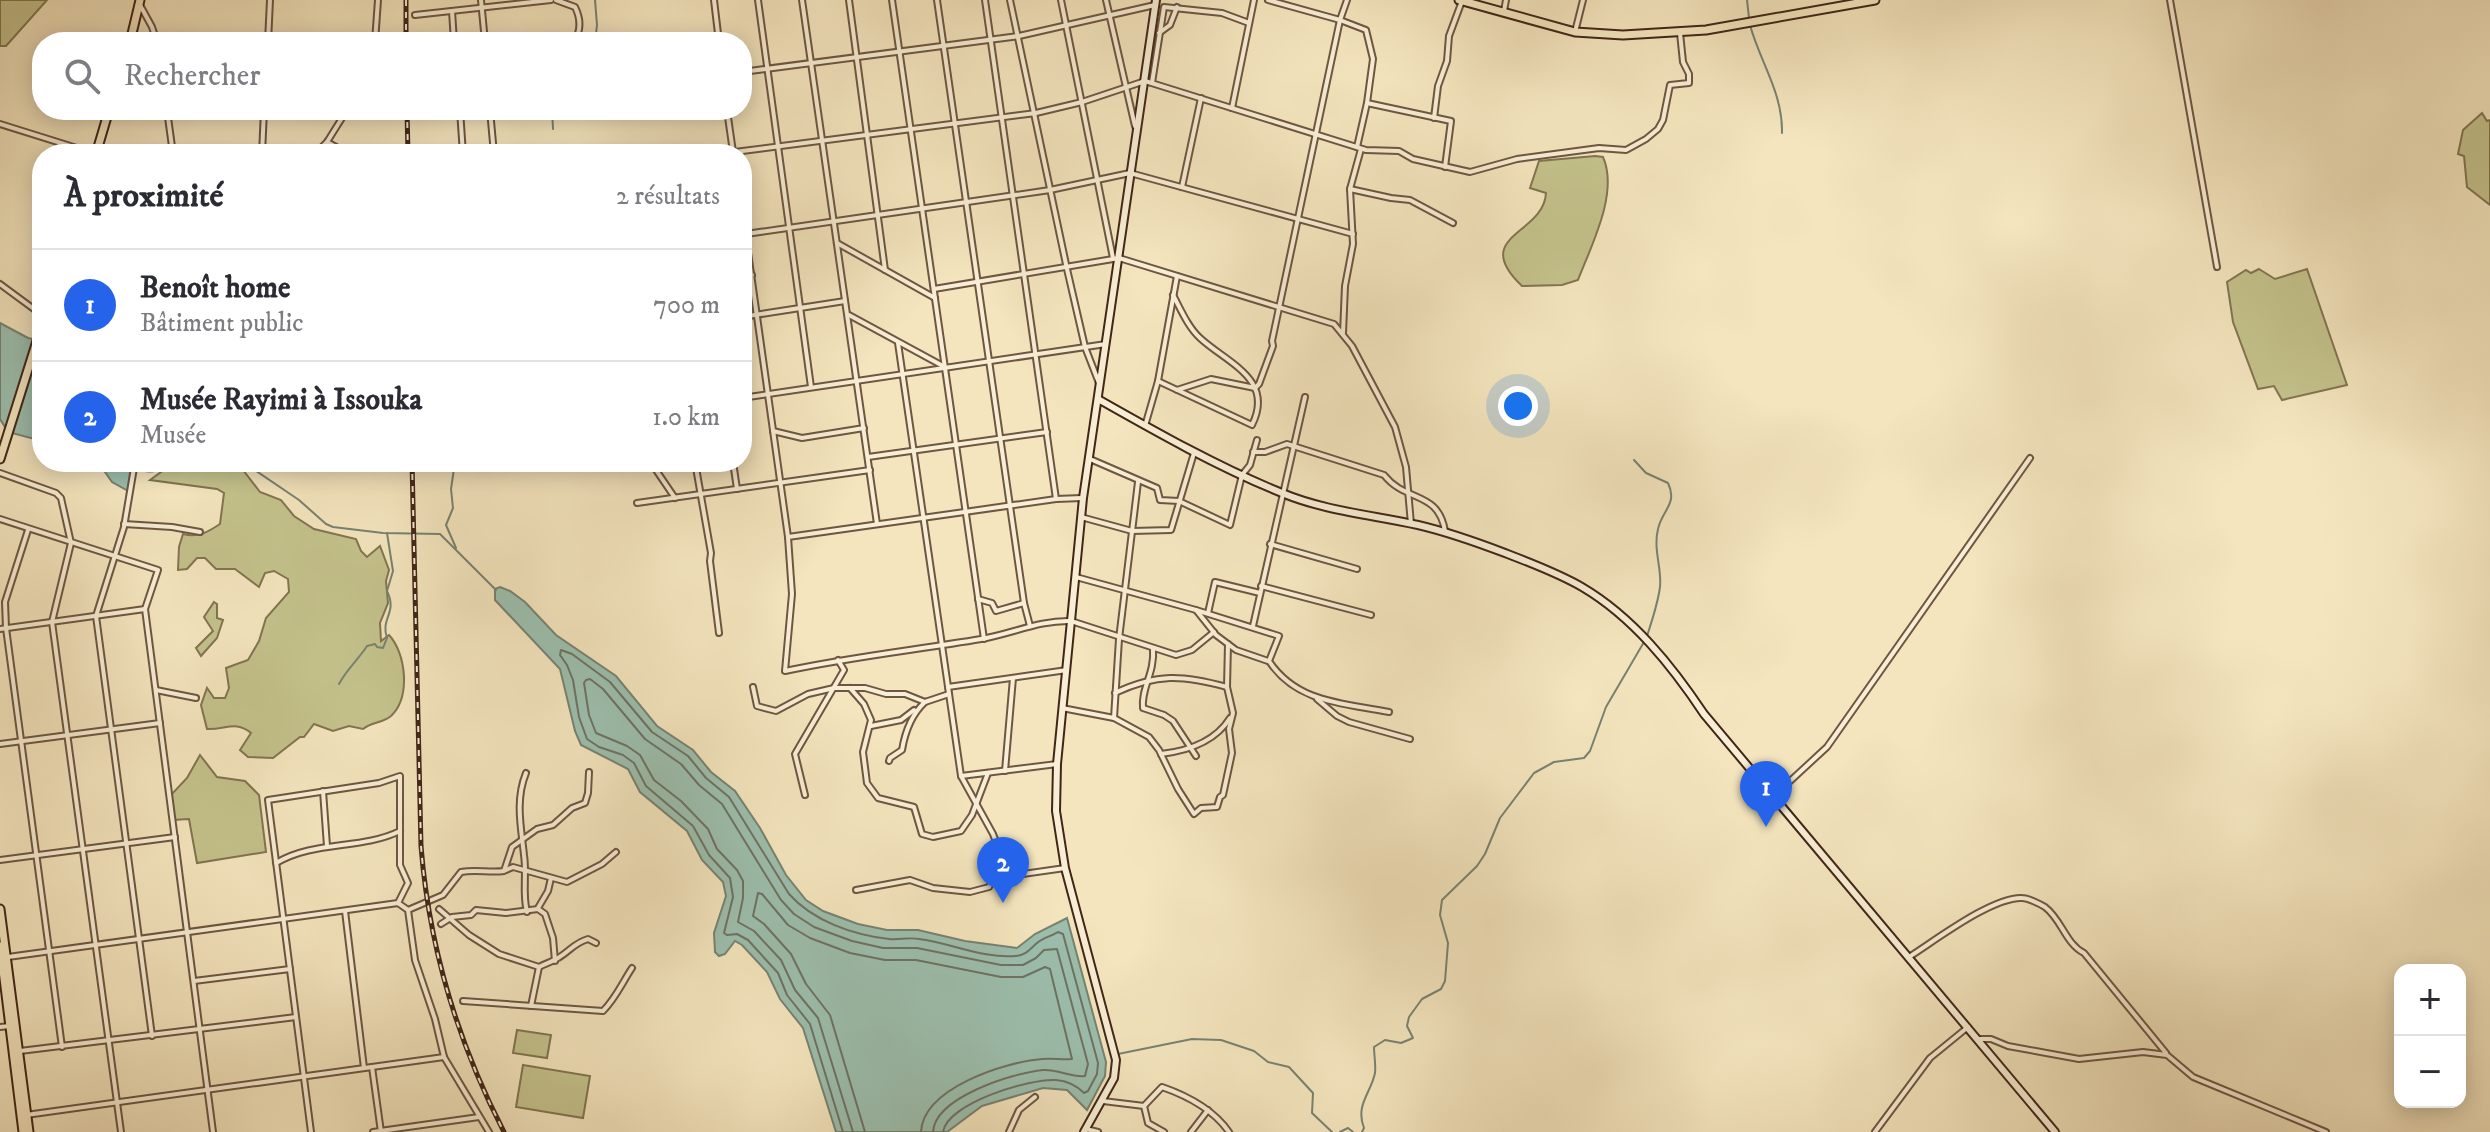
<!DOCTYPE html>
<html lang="fr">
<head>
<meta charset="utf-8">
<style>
  :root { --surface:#fff; --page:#f7f7f7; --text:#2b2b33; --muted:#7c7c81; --line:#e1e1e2; --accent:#2563eb }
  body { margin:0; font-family:"IM FELL DW Pica",serif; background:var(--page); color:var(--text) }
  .controls { position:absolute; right:24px; bottom:24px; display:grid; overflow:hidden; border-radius:16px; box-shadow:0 4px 20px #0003 }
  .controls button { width:72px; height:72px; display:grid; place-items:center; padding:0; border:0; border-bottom:2px solid var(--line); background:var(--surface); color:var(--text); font:40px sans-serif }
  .you { position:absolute; left:1518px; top:406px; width:28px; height:28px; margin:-20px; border:6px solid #fff; border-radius:50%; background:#1a73e8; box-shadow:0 0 0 12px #1a73e833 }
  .badge { display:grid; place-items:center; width:52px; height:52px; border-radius:50%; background:var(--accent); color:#fff; font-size:26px; font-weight:700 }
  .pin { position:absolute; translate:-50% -66px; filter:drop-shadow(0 2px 4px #0008) }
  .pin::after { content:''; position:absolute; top:42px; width:28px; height:24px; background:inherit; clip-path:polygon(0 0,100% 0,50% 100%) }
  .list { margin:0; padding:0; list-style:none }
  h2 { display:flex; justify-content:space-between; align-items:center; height:104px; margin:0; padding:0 32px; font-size:34px }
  h2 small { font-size:26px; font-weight:400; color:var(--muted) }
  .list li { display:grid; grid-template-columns:52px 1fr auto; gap:24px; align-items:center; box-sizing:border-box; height:112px; padding:0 32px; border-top:2px solid var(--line) }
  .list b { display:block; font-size:30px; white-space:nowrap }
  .list p { margin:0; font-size:26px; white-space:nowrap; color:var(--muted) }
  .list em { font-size:26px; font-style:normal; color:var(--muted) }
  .icon { flex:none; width:44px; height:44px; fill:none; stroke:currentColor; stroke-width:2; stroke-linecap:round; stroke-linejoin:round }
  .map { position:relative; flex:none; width:2490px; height:1132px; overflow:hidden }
  .search { position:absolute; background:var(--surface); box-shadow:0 4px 20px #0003; left:32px; top:32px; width:720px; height:88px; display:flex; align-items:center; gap:20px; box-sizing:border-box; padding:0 28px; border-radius:32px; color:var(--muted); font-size:30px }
  .panel { position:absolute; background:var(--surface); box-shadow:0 4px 20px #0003; left:32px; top:144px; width:720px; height:328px; border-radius:32px }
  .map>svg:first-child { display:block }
  .green { fill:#c4c28c; stroke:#827452; stroke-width:2 }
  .water { fill:#9cbfae; stroke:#788272; stroke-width:2 }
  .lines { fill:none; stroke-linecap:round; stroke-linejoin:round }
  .shore { stroke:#6e7263; stroke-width:2 }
  .stream { stroke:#788272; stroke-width:2 }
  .street-casing { stroke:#6e5642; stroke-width:8 }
  .secondary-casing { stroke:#412618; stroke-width:10 }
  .primary-casing { stroke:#412618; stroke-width:11 }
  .street { stroke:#f8eed5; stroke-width:4 }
  .secondary { stroke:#f8eed5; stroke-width:6 }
  .primary { stroke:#f4e5be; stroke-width:7 }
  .rail-casing { stroke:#412618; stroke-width:5 }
  .rail { stroke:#f8eed5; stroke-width:2; stroke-dasharray:6; stroke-linecap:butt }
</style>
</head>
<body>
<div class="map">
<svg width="2490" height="1132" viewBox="0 0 2490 1132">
  <rect width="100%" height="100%" fill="#f4e5be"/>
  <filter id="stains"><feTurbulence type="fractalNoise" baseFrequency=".0025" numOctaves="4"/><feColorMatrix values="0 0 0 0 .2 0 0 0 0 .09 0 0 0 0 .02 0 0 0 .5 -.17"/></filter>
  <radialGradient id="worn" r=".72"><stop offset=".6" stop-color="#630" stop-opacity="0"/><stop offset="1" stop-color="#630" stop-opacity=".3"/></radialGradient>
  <g class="green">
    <polygon points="0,0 47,0 6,46 0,46"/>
    <polygon points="2482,113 2487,121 2490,120 2490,205 2467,187 2464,156 2458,154 2463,130"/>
    <path d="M1595,156L1603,157C1619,193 1591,246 1578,280L1562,285L1522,286C1469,235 1544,235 1546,193L1530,188L1539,161Z"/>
    <polygon points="2259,269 2275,279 2307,269 2347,385 2282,400 2274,386 2258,389 2233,322 2227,282 2246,270 2251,273"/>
    <path d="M169,462H225L243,470L260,492L281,500L294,516L314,529L356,539L361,551L367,557L380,546L389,570L386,581L388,603L380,623L381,641L389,635C406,653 411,697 391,716C383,723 371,722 363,729L349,726L333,731L314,724L304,737H300L273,758L248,757L240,750L251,733C236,720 225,730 207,729L201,705L207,688L214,698H225L229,688L226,668L248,660L259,641L266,618L289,592L288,579L274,571L265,573L259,587L235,569H216L205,558H197L187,569L178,570L179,547L183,534C198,538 208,532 220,524L224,493L217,489L150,480L165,469Z"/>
    <polygon points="214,602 217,604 217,618 223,620 217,638 201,656 196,648 213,631 204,617"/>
    <polygon points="200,755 217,777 245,781 259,795 266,852 197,863 189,819 173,820 170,796 187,778"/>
    <polygon points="517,1030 551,1035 547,1058 513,1053"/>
    <polygon points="523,1065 590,1076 583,1118 516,1107"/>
  </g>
  <g class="water">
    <polygon points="0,323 28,338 42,341 42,441 8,432 0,419"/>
    <polygon points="98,462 135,462 130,492 112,482"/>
    <polygon points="500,587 510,591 525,602 556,635 616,676 657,726 693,750 711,772 735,791 760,828 786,875 806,900 823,911 858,924 887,930 918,930 965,941 1017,948 1035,934 1067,918 1106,1062 1105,1076 1087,1110 1067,1090 1043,1088 982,1106 947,1132 836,1132 803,1028 780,999 767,972 742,945 735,941 725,954 719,956 715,952 714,933 726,896 723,882 702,860 687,831 640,792 628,769 581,745 575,731 560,669 495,600 495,589"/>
  </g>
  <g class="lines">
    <g class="shore">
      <path d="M843,1132L810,1024L787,995L778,973L748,940L737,934L727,935L724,933L733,897L730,878L709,855L693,826L646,786L634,763L623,755L599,747L587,739L579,717L573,680L567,665L560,655L561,650L572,654L610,682L652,732L688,756L706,778L729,797L789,894C813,921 853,935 889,939C899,940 909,937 919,939C951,943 984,959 1016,956C1026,955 1030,949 1037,943C1042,938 1052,936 1058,932L1063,934L1098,1063L1097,1074L1088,1091L1084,1093C1076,1085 1068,1081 1056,1080C1031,1078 947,1103 943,1132"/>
      <path d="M853,1132L818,1018L795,990L781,960L754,931L738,922L743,898V881L737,870L717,849L708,829L681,801L654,780L640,755L627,746L596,733L589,715L584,683L586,680L590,679L603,689L645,739L681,764L699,785L722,804L781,900L794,914L814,927L852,941L883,948H917L1001,965H1023L1036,958L1044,950L1057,949L1088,1064L1085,1076C1073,1078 1057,1069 1043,1070C1013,1073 935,1097 933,1132"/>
      <path d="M865,1132L830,1015L806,984L791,954L764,924L753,916L758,893L762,894L788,925L810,938L850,953L885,960H916L1001,977H1023L1045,967L1050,969L1072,1059C1063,1060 1052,1058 1042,1059C1005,1062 923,1088 921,1132"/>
    </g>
    <g class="stream">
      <polyline points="595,0 597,25 595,42"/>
      <polyline points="1747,0 1749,18"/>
      <path d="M1750,25C1760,62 1783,93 1782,133"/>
      <polyline points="552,110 553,129"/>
      <path d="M1634,460L1646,473L1668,483C1678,504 1662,510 1658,529C1653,550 1662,568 1660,587C1658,602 1652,621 1647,636"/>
      <polyline points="243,462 299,500 326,524 333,527 383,533 440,534 496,590"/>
      <polyline points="455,462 451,489 453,508 446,525 456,548"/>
      <path d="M136,469C148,472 157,475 163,462"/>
      <path d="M339,684C346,670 358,660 367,646L375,644L377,647L383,648L387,638C380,618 398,613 387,591L393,571L387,533"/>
      <polyline points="1118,1054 1192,1039 1221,1040 1254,1051 1268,1062 1289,1067 1313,1093 1312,1113 1332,1132"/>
      <polyline points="1340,1132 1348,1128 1353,1132"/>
      <path d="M1362,1132L1364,1128C1355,1105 1371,1093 1375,1073C1376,1065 1374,1055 1374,1047L1385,1040L1401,1043L1413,1038L1407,1026L1409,1017L1422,999L1441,989L1445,981L1448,943L1440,915L1442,900L1477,866L1485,854L1500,818L1534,773L1554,762L1584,758L1590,751L1606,707L1644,642"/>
    </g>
    <g class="street-casing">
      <g id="street">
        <polyline points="481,0 485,42"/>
        <path d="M556,0L575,7C581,19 581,31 574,42"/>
        <polyline points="714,0 719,42"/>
        <polyline points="758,0 811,387"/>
        <polyline points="802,0 877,524"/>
        <polyline points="849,0 885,270"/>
        <polyline points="892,0 984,639"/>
        <polyline points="937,0 1024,603 1030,626"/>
        <polyline points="985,0 1056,499"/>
        <polyline points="1010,0 1067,269 1085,347 1099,383"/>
        <polyline points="1061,0 1113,258"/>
        <polyline points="1106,0 1135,126"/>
        <polyline points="1268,0 1340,20 1366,30 1373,59 1367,103 1357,147"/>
        <polyline points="2170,0 2217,267"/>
        <polyline points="140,5 152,27 157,42"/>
        <polyline points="452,11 454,42"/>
        <polyline points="1504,11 1506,0"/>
        <polyline points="415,15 551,0"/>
        <polyline points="1575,32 1583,0"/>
        <polyline points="1159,33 1170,25 1177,7"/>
        <polyline points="268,42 270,0"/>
        <polyline points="375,42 378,0"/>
        <polyline points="742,72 1019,36 1155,5"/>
        <polyline points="1152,83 1164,7 1222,13 1249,23"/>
        <polyline points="1367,103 1451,121 1445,167"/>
        <polyline points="1232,108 1254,0"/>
        <polyline points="167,110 173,154"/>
        <polyline points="460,110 463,154"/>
        <polyline points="490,110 494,154"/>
        <polyline points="727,110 733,152"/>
        <polyline points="1434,118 1438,86 1447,61 1449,36 1462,1"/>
        <polyline points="0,124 96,154"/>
        <polyline points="327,142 349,154"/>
        <polyline points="262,154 264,110"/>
        <polyline points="315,154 327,142 347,110"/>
        <polyline points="719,154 1036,113 1082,102 1145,81 1366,150 1399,151 1413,159 1470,172 1517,159 1599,148 1626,150 1646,139 1658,129 1663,120 1670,85 1689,83 1689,74 1683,62 1680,33"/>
        <polyline points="1182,187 1201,98"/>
        <polyline points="1350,189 1391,198 1410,200 1453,223"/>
        <path d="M742,210L788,537L792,594L785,671C850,657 915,650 981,639C1012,634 1039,620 1071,621L1176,655L1192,650L1214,632"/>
        <polyline points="746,234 1050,190 1130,173 1353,234"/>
        <polyline points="837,243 935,298"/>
        <polyline points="742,277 752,275"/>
        <polyline points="0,284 42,315"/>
        <polyline points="934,289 1119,258 1334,324 1352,346 1395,427 1406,467 1411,524"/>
        <polyline points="849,315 943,366"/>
        <polyline points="742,317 845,301"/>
        <polyline points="1343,333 1345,286 1353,244 1350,189 1361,149"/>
        <polyline points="898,343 961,776 993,834 1009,876 1065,868"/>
        <path d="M1158,381L1252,425C1275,379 1227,363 1200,338C1188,327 1181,310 1173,295"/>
        <polyline points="1177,390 1211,379 1255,388 1259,384 1273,346 1272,341 1340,20 1347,0"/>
        <polyline points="742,398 1106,344"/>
        <polyline points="1145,426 1158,381 1177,276"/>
        <polyline points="773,431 802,438 864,428"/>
        <path d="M1253,452H1265L1287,444L1384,475C1406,503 1438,490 1445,531"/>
        <polyline points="868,457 1047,432"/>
        <polyline points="1090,459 1157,488 1160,500 1179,501 1230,525 1242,475 1250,465 1257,440"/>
        <polyline points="135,462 124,527 96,616 152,1036"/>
        <polyline points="655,462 656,470 675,498"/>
        <polyline points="695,462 711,553 710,561 719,633"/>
        <polyline points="733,462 737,489"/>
        <polyline points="0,473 56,493 61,498 71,543 52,622 121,1132"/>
        <polyline points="637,503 870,470"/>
        <polyline points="1081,517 1132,531 1171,530 1194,453"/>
        <polyline points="0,519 158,570 145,609 213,1132"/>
        <polyline points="124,524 172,527 200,532"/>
        <polyline points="28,530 5,602 6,628 62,1047"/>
        <polyline points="788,537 1056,499 1082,498"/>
        <polyline points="1270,544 1357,569"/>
        <polyline points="1076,577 1196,610 1216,635 1236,650 1268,661"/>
        <polyline points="1261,586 1371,615"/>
        <polyline points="978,599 992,603 996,611 1024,603"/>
        <path d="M1196,610L1279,636L1269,661C1297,703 1343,703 1389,712"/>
        <polyline points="1208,613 1215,582 1260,593"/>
        <polyline points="1253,626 1305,397"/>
        <polyline points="0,629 145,609"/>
        <path d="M1153,648C1155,674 1141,687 1143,708L1164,715L1173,721L1196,756"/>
        <polyline points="753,687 757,706 776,711 808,694 834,688 865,688 886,694 905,694 925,702 949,694"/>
        <polyline points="948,687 1067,670"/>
        <polyline points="850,688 864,704 871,720 863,752 867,783 878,798 914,807 922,834 933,837 961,831 972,815 988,773"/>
        <polyline points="156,690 196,698"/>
        <path d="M1115,693C1157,673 1183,675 1227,687"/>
        <polyline points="1317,699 1337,716 1349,722 1410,739"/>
        <polyline points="1062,708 1114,718 1149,737 1159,750 1178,789 1194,814 1201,808 1217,807 1220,797 1223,795 1232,753 1229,729 1233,713 1227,687 1228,644"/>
        <polyline points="1114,718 1119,639 1138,482"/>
        <polyline points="871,726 901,720 914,710"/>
        <polyline points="0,744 160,723"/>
        <path d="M1161,754C1187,751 1215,742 1230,718"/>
        <path d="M889,761L890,758L902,750C905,732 911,715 925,702"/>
        <polyline points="1005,771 1013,678"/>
        <path d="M526,773C515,800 521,827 524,855C527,875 522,893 527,912"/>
        <polyline points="961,776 1057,764"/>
        <polyline points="323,791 327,846"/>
        <polyline points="805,795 795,754 844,670 838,660"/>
        <polyline points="1774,796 1827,747 2030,458"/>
        <polyline points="0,860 175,837"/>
        <path d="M276,863C315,840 361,850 400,831"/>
        <polyline points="506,870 513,867 567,882 602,864 616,852"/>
        <polyline points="856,890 910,880 933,888 970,892 989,887 994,877 1009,876"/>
        <polyline points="538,908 548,891 551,878"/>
        <path d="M439,909L469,935L499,954L539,967C546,963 552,962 558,958C570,951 574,943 588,939L596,943"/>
        <path d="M408,910L443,895L461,872C476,869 489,873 504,871L512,847L537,829L553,825L572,808L585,803L588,793L589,772"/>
        <polyline points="345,911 364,1068"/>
        <polyline points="441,924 452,917 471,915 476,910 506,913 538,909 545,914 553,938 555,961"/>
        <polyline points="8,957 398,903 408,910 415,960 435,1019 444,1057 489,1132"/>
        <path d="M1909,957C1936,940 1992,897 2022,898C2028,898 2040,904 2045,907C2062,920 2065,943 2084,953L2166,1053"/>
        <polyline points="194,981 290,969"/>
        <path d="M463,1001L603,1011C616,998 622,983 632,968"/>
        <polyline points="531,1006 539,967"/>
        <polyline points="0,1027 10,1026"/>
        <polyline points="1978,1039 1991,1039 2008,1046 2079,1059 2143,1052 2167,1055 2193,1077 2326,1132"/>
        <polyline points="20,1051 296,1017"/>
        <polyline points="372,1067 381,1132"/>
        <path d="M1103,1101L1144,1106L1162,1087C1188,1096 1213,1109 1229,1132"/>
        <polyline points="1144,1106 1148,1123 1164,1132"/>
        <polyline points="26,1115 444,1057"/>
        <polyline points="1086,1129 1098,1132"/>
        <polyline points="311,1132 268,800 379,783 400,776 400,865 408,883 398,903"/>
        <polyline points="373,1132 479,1117"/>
        <polyline points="1009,1132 1019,1110 1035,1097"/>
        <polyline points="1191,1132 1208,1110"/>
        <polyline points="1875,1132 1930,1058 1968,1027"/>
      </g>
    </g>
    <g class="secondary-casing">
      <g id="secondary">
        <path d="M1098,399C1158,433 1218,467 1282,493C1325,511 1373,515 1418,525C1448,532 1476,542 1505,553C1531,563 1558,573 1582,587C1633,617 1672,666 1704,714L2055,1132"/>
        <polyline points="1084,1132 1114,1078 1116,1060 1065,868 1056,811 1057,764 1083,498 1156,0"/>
      </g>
    </g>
    <g class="primary-casing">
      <g id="primary">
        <polyline points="1459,0 1575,32 1623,35 1706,30 1875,0"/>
        <polyline points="130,42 140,0"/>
        <polyline points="96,154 109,110"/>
        <polyline points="0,459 42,325"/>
        <polyline points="0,909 29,1132"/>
        <polyline points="0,946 23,1132"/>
      </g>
    </g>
    <use href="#street" class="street"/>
    <use href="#secondary" class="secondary"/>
    <use href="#primary" class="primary"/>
    <g class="rail-casing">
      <g id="rail">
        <polyline points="406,0 406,42"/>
        <polyline points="407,110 408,154"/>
        <path d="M412,462L421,846C429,948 457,1041 504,1132"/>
      </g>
    </g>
    <use href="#rail" class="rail"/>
  </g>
  <rect width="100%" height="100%" filter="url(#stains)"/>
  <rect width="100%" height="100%" fill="url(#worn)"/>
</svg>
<div class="controls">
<button>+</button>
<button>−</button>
</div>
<div class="you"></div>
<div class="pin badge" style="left:1766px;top:827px">1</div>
<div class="pin badge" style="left:1003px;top:903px">2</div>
<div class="search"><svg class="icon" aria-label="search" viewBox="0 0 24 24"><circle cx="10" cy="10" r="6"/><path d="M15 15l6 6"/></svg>Rechercher</div>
<section class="panel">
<h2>À proximité<small>2 résultats</small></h2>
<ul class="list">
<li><span class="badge">1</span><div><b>Benoît home</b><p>Bâtiment public</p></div><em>700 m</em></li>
<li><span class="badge">2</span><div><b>Musée Rayimi à Issouka</b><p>Musée</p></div><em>1.0 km</em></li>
</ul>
</section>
</div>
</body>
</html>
